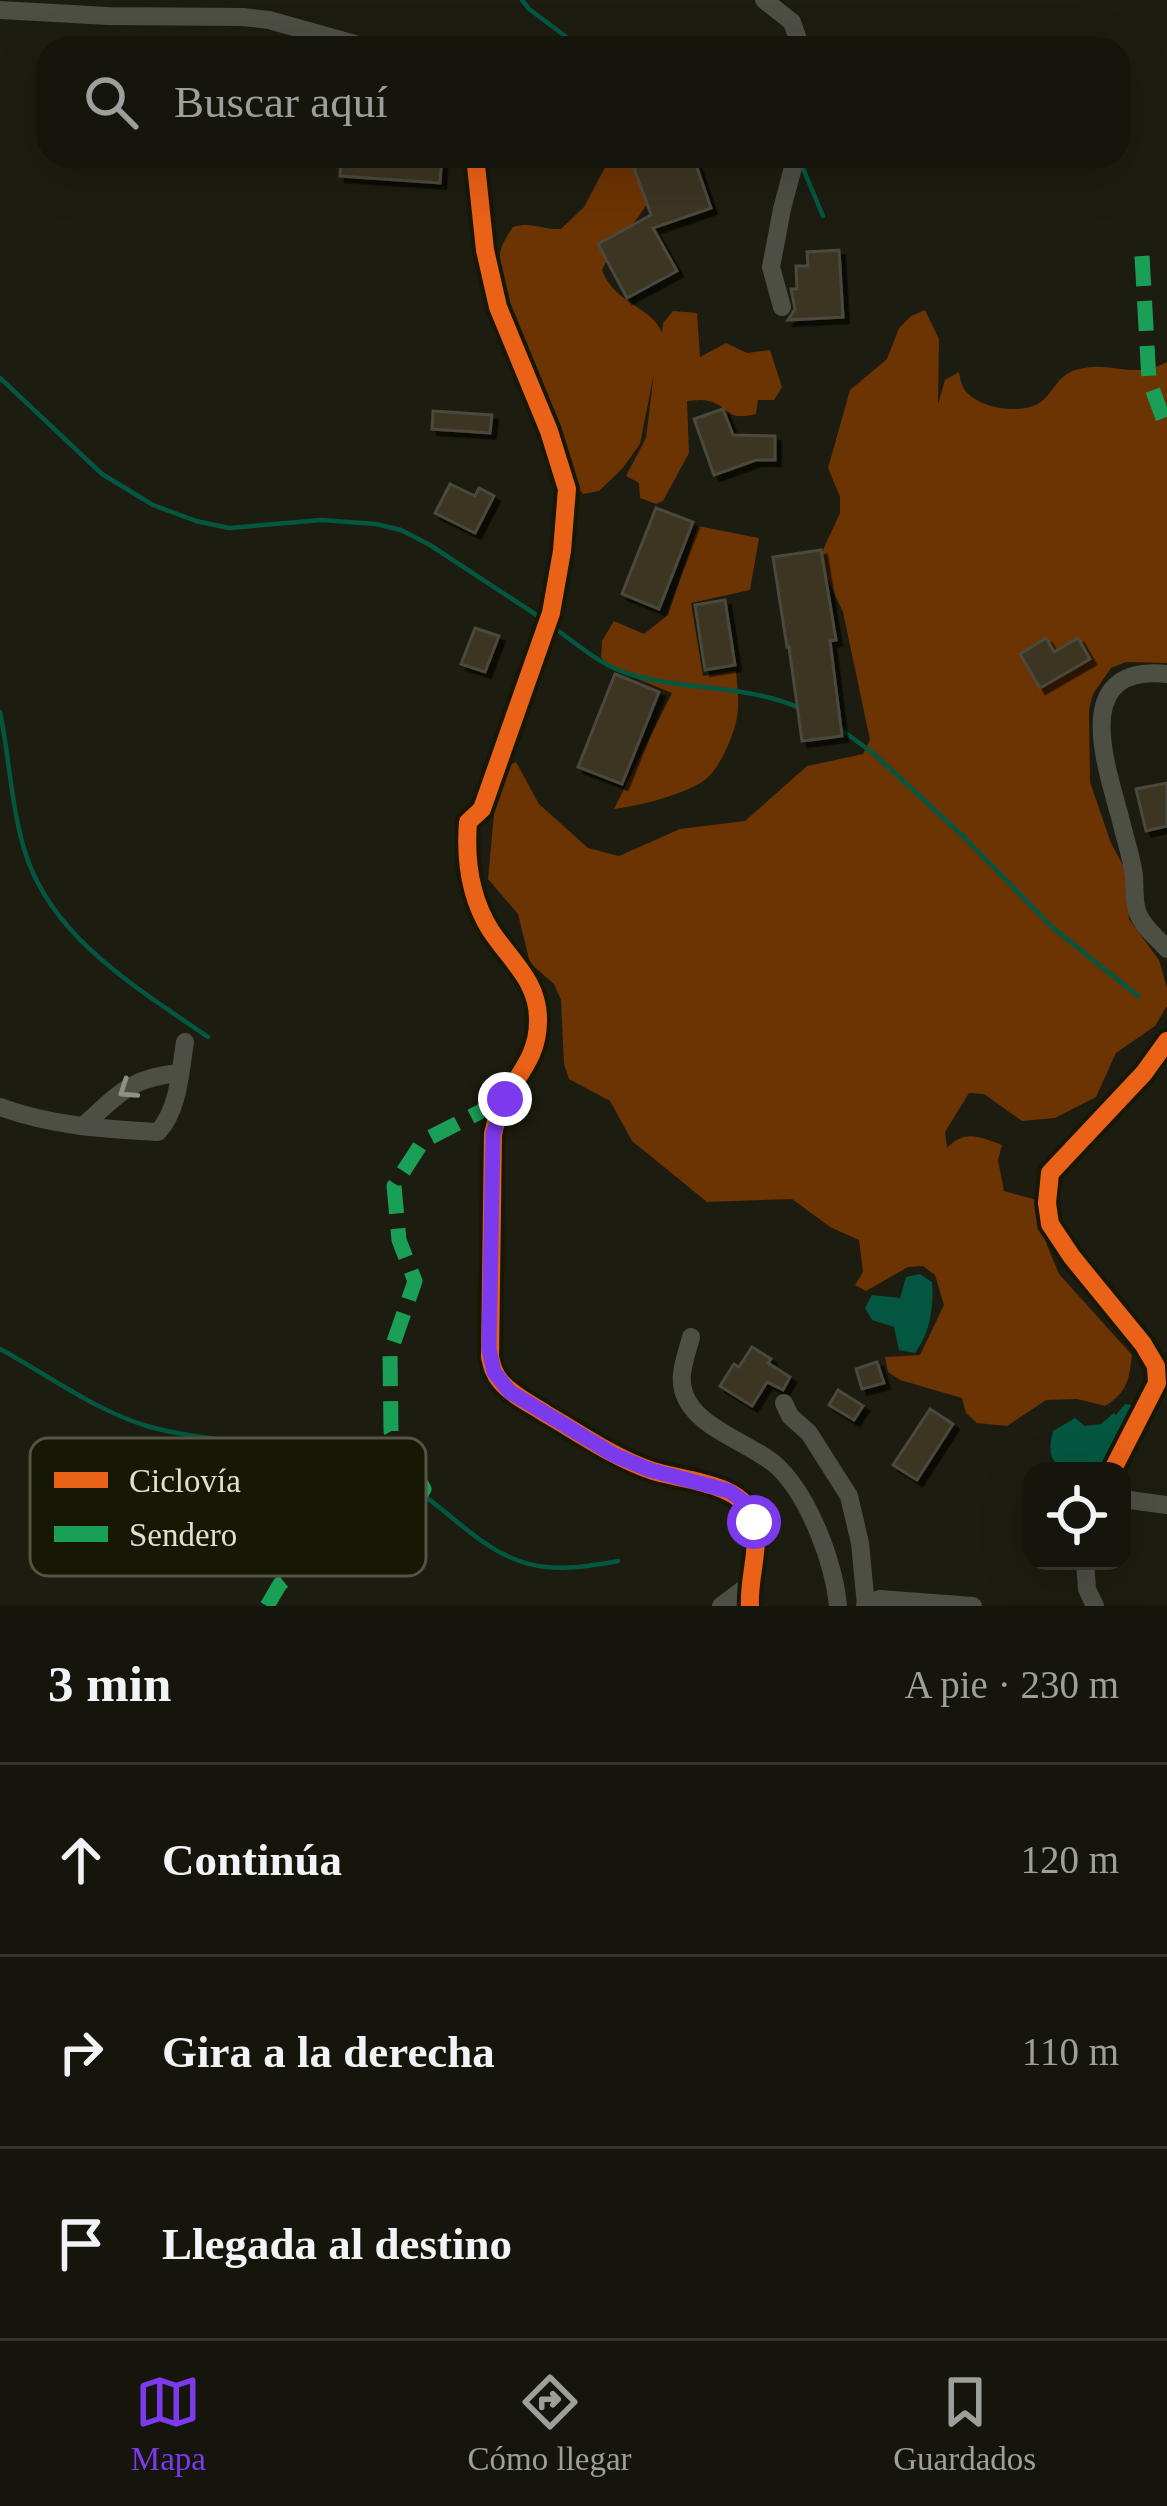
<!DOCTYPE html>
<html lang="es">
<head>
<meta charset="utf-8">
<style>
  :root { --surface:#15150c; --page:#1e1e15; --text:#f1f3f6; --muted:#9d9f9d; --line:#34342d; --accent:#7c3aed }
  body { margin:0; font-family:"Times New Roman",serif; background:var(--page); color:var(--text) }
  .controls { position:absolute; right:36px; bottom:36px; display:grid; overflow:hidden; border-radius:24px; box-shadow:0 12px 48px #0002 }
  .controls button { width:108px; height:108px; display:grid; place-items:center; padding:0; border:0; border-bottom:3px solid var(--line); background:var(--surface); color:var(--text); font:60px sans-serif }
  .stop { position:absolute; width:36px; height:36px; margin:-27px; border:9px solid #7c3aed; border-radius:50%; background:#fff }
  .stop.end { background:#7c3aed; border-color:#fff; box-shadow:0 3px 12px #0008 }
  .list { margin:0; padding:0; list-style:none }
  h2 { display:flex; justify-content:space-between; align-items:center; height:156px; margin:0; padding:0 48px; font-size:51px }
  h2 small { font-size:39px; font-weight:400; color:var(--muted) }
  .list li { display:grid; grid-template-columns:78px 1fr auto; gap:36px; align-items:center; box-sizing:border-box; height:192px; padding:0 48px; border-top:3px solid var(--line) }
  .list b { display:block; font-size:45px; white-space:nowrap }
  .list em { font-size:39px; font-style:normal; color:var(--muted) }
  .icon { flex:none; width:66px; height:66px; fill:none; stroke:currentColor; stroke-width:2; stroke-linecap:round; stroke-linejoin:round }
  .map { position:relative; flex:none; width:1167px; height:1606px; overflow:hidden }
  .search { position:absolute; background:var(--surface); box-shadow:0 12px 48px #0002; left:36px; right:36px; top:36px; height:132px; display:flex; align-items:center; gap:30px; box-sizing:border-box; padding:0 42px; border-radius:36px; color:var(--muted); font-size:45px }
  .sheet { height:732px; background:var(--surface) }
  nav { display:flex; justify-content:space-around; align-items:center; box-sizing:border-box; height:168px; border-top:3px solid var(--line); background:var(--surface); font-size:33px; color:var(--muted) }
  nav a { display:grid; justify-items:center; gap:6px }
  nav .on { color:var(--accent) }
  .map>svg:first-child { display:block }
  .forest { fill:#6c3303 }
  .water { fill:#035741 }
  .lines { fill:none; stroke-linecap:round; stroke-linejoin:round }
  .stream { stroke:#035741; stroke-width:4.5 }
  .building { fill:#3a3422; stroke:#4b483e; stroke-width:3; filter:url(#shadow) }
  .minor { stroke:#4d4e44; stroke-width:18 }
  .quiet { stroke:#1a9f57; stroke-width:15; stroke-dasharray:30 15; stroke-linecap:butt }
  .cycleway-casing { stroke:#171804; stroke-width:26 }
  .cycleway { stroke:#ea6118; stroke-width:18 }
  .oneway { stroke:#8f9084 }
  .route { stroke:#7c3aed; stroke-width:15 }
  .key { fill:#171804; stroke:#535442; stroke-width:3 }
  .key-label { font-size:33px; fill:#dfe0d3 }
</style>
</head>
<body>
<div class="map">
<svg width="1167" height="1606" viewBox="0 0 1167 1606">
  <defs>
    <filter id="shadow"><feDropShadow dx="5.5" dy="5.5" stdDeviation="0" flood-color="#0009"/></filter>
  </defs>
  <rect width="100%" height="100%" fill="#1c1c10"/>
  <g class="forest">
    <path d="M611,156H680C662,172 655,193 641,213C628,232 612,248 602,270C615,305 652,306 662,333L663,323L673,311L697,313L700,357L726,343L747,353L770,350L782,387L774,400H758L756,414C725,422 730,406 708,401C701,399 694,401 687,401L689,453L663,501L656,504L640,498L639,483L626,476L646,438L654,373L640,444L622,469L599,491L583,494L545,445L538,431C526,386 493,296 500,253C502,243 507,236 513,227C533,221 541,230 561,229L584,207Z"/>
    <path d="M925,310L939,339L938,404L945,380L959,372C960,378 961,384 964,389C978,409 1024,416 1042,401C1055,390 1058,375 1076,370C1112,359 1129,381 1167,362V663L1126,662L1111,668L1093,694L1089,710L1090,782L1111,843L1126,871L1129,919L1159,960L1167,988V1006L1155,1026L1116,1053L1096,1097L1055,1118L1022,1121L984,1094L969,1093L945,1132L947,1148C965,1129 980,1137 1002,1145L998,1160L1004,1191L1037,1200L1047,1245L1059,1274L1132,1355C1129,1379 1128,1392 1105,1406L1077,1399L1046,1400L1007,1426L977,1423L966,1413L962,1398L900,1380L888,1372L885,1357L920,1355L944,1305L935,1275L923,1266L908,1267L866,1291L855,1285L863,1272L859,1240L830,1227L792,1199L707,1202L632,1141L610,1101L569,1079L564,1064L561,1000L554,984L530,963L518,914L488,879L498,770L516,762L539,804L588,848L619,856L680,829L745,821L807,766L863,754L870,740L843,612L823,569L821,554L840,513V497L828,468L850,390L887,359L899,328L911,316Z"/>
    <path d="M698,526L759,538L750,590L691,603L703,676L736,671C737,684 739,698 738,710C737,729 721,767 706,779C688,794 638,806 614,809L672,693L608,667L601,657L602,641L614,621L644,634L668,615Z"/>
  </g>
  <g class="water">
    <path d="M920,1274L932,1282C934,1307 930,1333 915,1353L899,1350L894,1327L872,1320L865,1308L872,1295L900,1298L906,1277Z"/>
    <path d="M1125,1404L1141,1406L1110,1460L1099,1471C1068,1471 1042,1471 1053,1431L1075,1418L1085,1426L1101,1424L1114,1413L1116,1415Z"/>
  </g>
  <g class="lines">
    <g class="stream">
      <polyline points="522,0 529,9 581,48"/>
      <polyline points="802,166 823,216"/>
      <polyline points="0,378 102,474 153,505 196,521 229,528 321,520 376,524 401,530 430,545 541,618"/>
      <path d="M550,625C575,642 599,665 629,674C686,691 747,684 802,709"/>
      <path d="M0,712C10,760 11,811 27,858C56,941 139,989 208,1037"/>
      <polyline points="839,728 873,753 965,838 1052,927 1138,996"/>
      <path d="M0,1349C48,1375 94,1410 147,1426C182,1436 219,1439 255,1444C297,1450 340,1460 380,1473C408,1482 428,1498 450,1516C511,1568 540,1576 618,1561"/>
    </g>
  </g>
  <g class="building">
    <polygon points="341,156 442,156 440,183 340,176"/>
    <polygon points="667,156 693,156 711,208 653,228 677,271 627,298 598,244 651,215 634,168"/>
    <polygon points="839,250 843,317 788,320 795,309 791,289 797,289 796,266 808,266 807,252"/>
    <polygon points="723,409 733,435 775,436 775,460 756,460 714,475 694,419"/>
    <polygon points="433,411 492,415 490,433 432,429"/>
    <polygon points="450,484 475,496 479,488 494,496 475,533 435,513"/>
    <polygon points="656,508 693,522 659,609 622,594"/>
    <polygon points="821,550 836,640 830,641 842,736 802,741 789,647 787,647 773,557"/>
    <polygon points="725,600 735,665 705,670 695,605"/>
    <polygon points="475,628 499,636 485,672 461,664"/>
    <polygon points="1046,638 1054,652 1078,638 1090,659 1040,688 1020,654"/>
    <polygon points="615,674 659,692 622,784 578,767"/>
    <polygon points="1167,783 1167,826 1146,831 1136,789"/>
    <polygon points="752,1347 771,1359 768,1363 790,1377 783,1390 767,1382 752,1406 720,1386 734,1364 739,1367"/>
    <polygon points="877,1362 884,1383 862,1389 856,1369"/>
    <polygon points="838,1390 863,1406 854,1420 829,1405"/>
    <polygon points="930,1409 953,1424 917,1480 893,1465"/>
  </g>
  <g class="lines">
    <g class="minor">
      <polyline points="764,0 792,22 801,48"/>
      <polyline points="0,10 108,16 243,17 269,20 369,48"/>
      <path d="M475,156L485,250L498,307L549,431L567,489L562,551L551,613L482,809L468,822C465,860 470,898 491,931C511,961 539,982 538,1021C538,1054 521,1071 505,1098C499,1109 496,1121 493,1134L490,1357C492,1366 494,1374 501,1382C513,1396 531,1404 546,1414C581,1434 614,1458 653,1471C682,1480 739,1483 751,1514C763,1545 748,1575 750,1606"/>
      <polyline points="782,307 771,267 782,209 796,156"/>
      <path d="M1167,674C1068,664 1107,767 1121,821C1125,839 1132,858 1134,876C1135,891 1133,908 1142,921C1148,931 1159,940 1167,949"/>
      <path d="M0,1107C51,1126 104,1129 158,1132C179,1109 180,1072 185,1042"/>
      <path d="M83,1126C119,1094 129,1078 179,1073"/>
      <path d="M691,1337C688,1349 683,1362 682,1374C677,1426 751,1440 779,1468C810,1499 834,1563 838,1606"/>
      <polyline points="784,1403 790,1416 809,1433 849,1496 860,1543 866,1605"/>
      <polyline points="1112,1471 1157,1383 1156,1366 1143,1344 1072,1257 1050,1224 1047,1203 1050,1173 1144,1073 1167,1041"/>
      <polyline points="1122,1499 1167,1505"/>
      <polyline points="1085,1561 1087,1589 1095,1606"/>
      <polyline points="721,1606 749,1585"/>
      <polyline points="865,1606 880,1599 973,1606"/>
    </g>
    <g class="quiet">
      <polyline points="1142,256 1149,380 1167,429"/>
      <polyline points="267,1606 280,1584 328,1545 407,1516 424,1489 391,1431 390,1353 415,1281 399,1240 394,1186 423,1141 505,1099"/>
    </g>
    <g class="cycleway-casing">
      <g id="cycleway">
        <path d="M475,156L485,250L498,307L549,431L567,489L562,551L551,613L482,809L468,822C465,860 470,898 491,931C511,961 539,982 538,1021C538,1054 521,1071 505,1098C499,1109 496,1121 493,1134L490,1357C492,1366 494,1374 501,1382C513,1396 531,1404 546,1414C581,1434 614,1458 653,1471C682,1480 739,1483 751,1514C763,1545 748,1575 750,1606"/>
        <polyline points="1112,1471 1157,1383 1156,1366 1143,1344 1072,1257 1050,1224 1047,1203 1050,1173 1144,1073 1167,1041"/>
      </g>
    </g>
    <use href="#cycleway" class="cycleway"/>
  </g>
  <defs><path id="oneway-chevron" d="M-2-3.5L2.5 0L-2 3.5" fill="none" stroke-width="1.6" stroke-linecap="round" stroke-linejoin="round" transform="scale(3)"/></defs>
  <use class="oneway" href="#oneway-chevron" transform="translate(127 1090) rotate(146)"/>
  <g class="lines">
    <polyline class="route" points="505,1099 493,1134 489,1349 494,1372 510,1392 614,1455 650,1470 729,1491 743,1501 754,1522"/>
  </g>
  <rect x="30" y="1438" width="396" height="138" rx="18" class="key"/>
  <rect x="54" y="1472" width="54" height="16" fill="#ea6118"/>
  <rect x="54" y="1526" width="54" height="16" fill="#1a9f57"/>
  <g class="key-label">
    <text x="129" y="1492">Ciclovía</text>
    <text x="129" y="1546">Sendero</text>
  </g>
</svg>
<div class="controls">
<button><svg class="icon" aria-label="locate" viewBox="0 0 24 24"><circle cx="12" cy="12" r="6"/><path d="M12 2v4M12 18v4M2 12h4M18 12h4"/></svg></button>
</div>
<div class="stop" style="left:754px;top:1522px"></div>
<div class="stop end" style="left:505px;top:1099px"></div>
<div class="search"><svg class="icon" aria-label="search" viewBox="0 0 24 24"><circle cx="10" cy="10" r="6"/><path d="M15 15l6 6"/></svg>Buscar aquí</div>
</div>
<section class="sheet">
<h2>3 min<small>A pie · 230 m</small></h2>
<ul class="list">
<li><svg class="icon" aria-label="ahead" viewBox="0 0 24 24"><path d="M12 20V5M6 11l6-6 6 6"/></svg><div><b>Continúa</b></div><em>120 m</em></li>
<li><svg class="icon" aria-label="right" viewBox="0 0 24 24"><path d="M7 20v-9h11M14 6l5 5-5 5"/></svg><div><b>Gira a la derecha</b></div><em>110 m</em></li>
<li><svg class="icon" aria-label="arrive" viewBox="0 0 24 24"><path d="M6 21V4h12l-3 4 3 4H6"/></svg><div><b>Llegada al destino</b></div></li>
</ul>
</section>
<nav>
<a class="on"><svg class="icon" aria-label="map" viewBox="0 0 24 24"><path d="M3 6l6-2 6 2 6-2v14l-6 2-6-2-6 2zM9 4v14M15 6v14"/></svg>Mapa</a>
<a><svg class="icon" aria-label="directions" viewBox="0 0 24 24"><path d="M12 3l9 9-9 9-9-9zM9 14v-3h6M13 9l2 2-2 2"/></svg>Cómo llegar</a>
<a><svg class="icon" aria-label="saved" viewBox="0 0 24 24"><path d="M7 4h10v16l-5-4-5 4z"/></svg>Guardados</a>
</nav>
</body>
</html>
